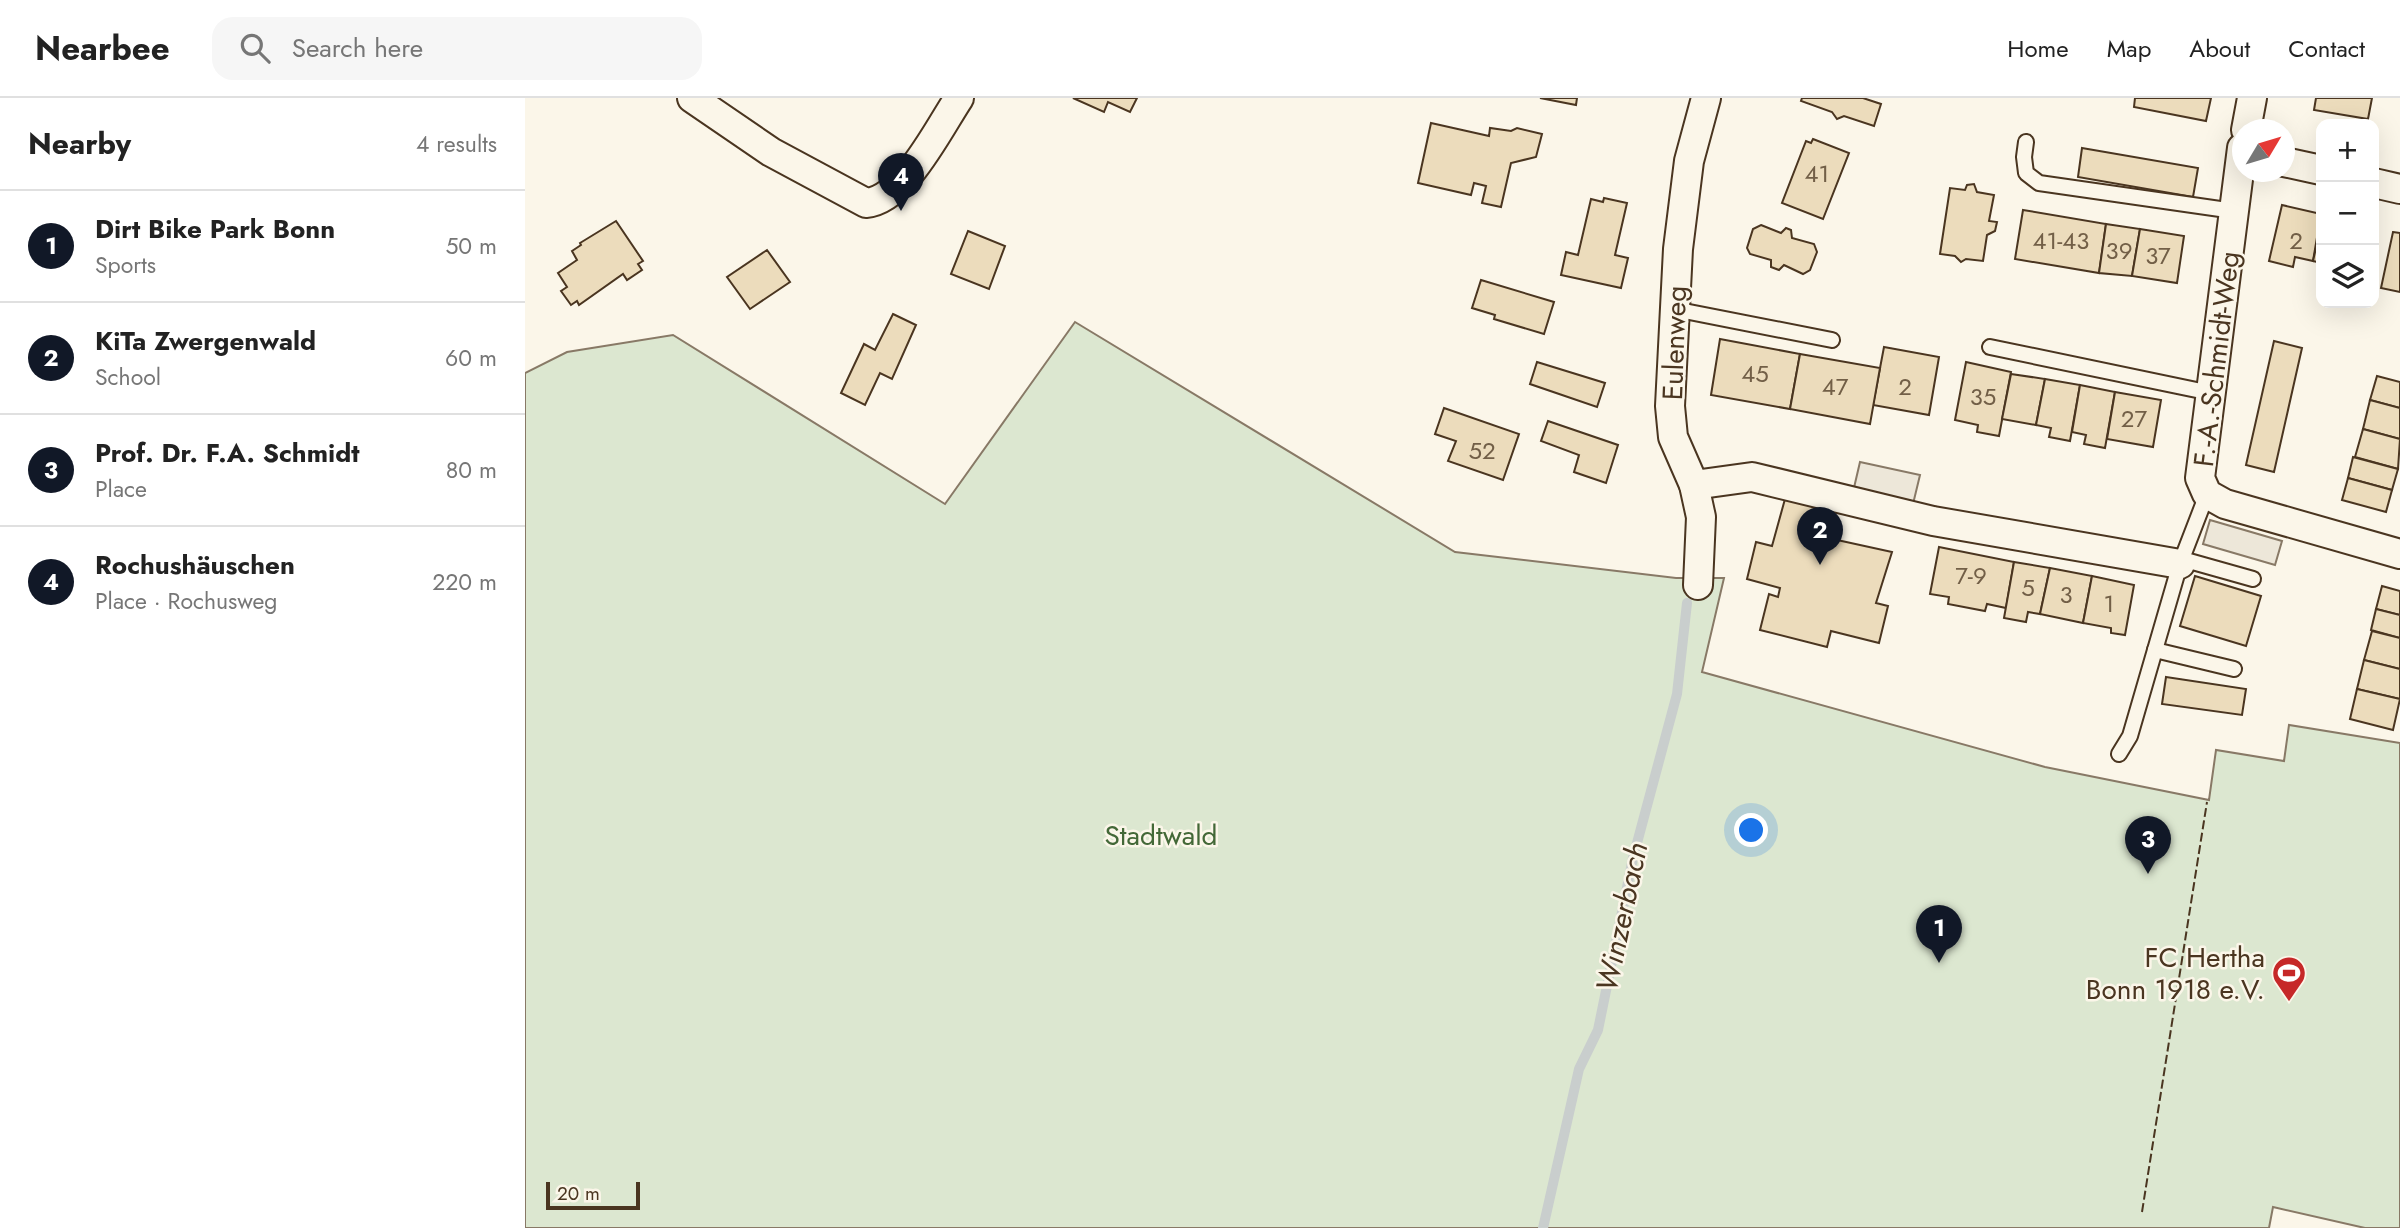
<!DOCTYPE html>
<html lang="en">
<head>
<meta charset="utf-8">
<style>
  :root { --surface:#fff; --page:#f6f6f6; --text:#222; --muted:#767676; --line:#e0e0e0; --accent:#111827 }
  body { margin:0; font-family:Jost,sans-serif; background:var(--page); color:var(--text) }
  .controls { position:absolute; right:21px; top:21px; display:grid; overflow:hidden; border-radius:14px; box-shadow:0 7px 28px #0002 }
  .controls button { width:63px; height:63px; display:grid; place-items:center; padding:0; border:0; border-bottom:2px solid var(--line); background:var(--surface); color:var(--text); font:35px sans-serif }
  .compass { position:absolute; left:1707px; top:21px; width:63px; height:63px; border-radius:50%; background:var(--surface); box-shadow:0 7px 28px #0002; rotate:52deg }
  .scale { position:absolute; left:21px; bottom:18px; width:94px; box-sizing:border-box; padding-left:7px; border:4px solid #4a3520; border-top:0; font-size:19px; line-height:24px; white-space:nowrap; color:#4a3520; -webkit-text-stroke:5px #fbf6e9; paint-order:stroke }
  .you { position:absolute; left:1227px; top:733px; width:24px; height:24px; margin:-18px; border:5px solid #fff; border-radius:50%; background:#1a73e8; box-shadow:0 0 0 10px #1a73e833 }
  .badge { display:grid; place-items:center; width:46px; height:46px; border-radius:50%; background:var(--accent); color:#fff; font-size:23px; font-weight:700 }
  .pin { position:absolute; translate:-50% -58px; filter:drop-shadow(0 2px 4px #0008) }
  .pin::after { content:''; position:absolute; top:37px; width:24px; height:21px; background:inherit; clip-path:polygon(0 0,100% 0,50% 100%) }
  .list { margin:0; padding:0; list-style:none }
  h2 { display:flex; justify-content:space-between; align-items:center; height:91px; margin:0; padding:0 28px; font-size:30px }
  h2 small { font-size:23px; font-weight:400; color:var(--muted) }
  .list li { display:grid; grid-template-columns:46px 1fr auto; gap:21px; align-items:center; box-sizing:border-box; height:112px; padding:0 28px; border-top:2px solid var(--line) }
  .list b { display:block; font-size:26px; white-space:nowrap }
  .list p { margin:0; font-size:23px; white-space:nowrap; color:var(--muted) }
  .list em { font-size:23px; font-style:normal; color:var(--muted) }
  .icon { flex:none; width:38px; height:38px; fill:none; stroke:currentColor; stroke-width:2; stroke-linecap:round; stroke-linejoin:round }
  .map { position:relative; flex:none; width:1875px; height:1130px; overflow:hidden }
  header { display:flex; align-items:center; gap:42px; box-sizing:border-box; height:98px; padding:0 35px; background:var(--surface); border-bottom:2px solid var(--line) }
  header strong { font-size:33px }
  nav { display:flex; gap:38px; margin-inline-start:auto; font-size:24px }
  .search { width:490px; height:63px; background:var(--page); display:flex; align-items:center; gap:18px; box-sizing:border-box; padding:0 24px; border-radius:21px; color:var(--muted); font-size:26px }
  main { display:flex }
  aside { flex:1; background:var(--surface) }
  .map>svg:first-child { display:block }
  .green { fill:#dce7d0; stroke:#887966; stroke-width:2 }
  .parking { fill:#ede7d9; stroke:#887966; stroke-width:2 }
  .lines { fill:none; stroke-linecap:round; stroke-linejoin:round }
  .stream { stroke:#c9cecd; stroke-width:10 }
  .building { fill:#ecdcbc; stroke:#4a3520; stroke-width:2 }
  .lane-casing { stroke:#4a3520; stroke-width:18 }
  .street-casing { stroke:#4a3520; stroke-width:32 }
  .lane { stroke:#fbf6e9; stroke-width:14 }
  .street { stroke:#fbf6e9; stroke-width:28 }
  .fence { stroke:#4a3520; stroke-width:2; stroke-dasharray:9 3.5; stroke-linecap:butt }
  .labels { text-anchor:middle; stroke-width:5; stroke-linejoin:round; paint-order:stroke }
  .number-label { font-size:24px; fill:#725f47 }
  .street-label { font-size:28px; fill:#4a3520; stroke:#fbf6e9 }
  .park-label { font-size:28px; fill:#436837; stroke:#fbf6e9 }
  .poi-label { font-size:28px; fill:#4a3520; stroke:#fbf6e9; text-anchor:end }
  .water-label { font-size:30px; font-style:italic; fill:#4a3520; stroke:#fbf6e9 }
</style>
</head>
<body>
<header>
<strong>Nearbee</strong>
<div class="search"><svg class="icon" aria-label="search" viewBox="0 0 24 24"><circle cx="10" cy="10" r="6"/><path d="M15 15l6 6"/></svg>Search here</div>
<nav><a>Home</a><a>Map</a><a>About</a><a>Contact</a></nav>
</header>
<main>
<aside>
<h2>Nearby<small>4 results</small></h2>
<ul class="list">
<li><span class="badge">1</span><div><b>Dirt Bike Park Bonn</b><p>Sports</p></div><em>50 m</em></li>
<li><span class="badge">2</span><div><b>KiTa Zwergenwald</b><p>School</p></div><em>60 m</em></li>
<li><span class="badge">3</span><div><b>Prof. Dr. F.A. Schmidt</b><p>Place</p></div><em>80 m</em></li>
<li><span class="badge">4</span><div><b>Rochushäuschen</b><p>Place · Rochusweg</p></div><em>220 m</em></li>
</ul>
</aside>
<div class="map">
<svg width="1875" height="1130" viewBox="0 0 1875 1130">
  <rect width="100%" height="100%" fill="#fbf6e9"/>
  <polygon class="green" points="550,224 930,454 1151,480 1199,480 1177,574 1520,669 1684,702 1691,652 1759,663 1764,627 1875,645 1875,1130 1840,1130 1748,1109 1744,1130 0,1130 0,275 42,254 148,237 420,406"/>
  <g class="parking">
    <polygon points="1335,364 1395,377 1388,406 1328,394"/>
    <polygon points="1685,422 1757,443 1750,467 1678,446"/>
  </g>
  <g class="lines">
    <polyline class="stream" points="1018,1130 1054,971 1073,932 1108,760 1152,596 1162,505"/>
  </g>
  <g class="building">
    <polygon points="548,0 612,0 605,14 583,4 579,14"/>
    <polygon points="1015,0 1052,0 1051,7"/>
    <polygon points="1277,0 1338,0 1356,6 1349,28 1319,18 1312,21 1307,14 1276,3"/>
    <polygon points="1610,0 1686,0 1681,23 1609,9"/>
    <polygon points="1791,0 1847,0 1843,21 1789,12"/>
    <polygon points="906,25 964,38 965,30 986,33 992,30 1017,36 1011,59 986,65 976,109 957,105 961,88 949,85 946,97 893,85"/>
    <polygon points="1288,41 1324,55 1298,121 1257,105 1281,43 1286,45"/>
    <polygon points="1557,50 1673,70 1668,99 1553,79"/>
    <polygon points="1449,86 1452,94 1469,97 1464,123 1472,124 1470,133 1462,137 1458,163 1441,161 1436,164 1430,158 1415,156 1425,90 1440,92 1442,87"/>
    <polygon points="1079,100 1102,105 1090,157 1103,160 1096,190 1036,177 1041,154 1053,157 1066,101 1078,104"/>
    <polygon points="1757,107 1796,116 1788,163 1770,159 1768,169 1744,163"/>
    <polygon points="1498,112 1581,126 1574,175 1490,161"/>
    <polygon points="91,123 118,163 113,166 117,172 102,182 98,176 54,207 52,203 46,207 36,193 42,189 33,175 52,162 47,153 56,147 55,145"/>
    <polygon points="1581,126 1615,131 1607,178 1574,175"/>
    <polygon points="1236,127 1256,135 1261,130 1266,132 1267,140 1289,146 1292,154 1285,172 1278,176 1259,167 1254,172 1246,169 1246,162 1225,156 1222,150 1228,131"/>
    <polygon points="1796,128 1796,165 1788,163"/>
    <polygon points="1615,131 1659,138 1652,185 1607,178"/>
    <polygon points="443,133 480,148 464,191 426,176"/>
    <polygon points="1868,134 1875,135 1875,194 1856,190"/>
    <polygon points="242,152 265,184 225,211 202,179"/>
    <polygon points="956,182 1029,204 1019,236 969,221 970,217 947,210"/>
    <polygon points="368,216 391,227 367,281 355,275 340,307 316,295 339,246 350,252"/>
    <polygon points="1195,241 1275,256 1265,311 1186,297"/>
    <polygon points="1749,243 1777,250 1749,374 1721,367"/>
    <polygon points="1359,249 1414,259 1404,317 1348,307"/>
    <polygon points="1275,256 1355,270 1345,326 1265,311"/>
    <polygon points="1012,264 1080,285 1072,309 1005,286"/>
    <polygon points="1441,264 1486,274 1474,338 1452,334 1453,327 1430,322"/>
    <polygon points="1486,276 1520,281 1511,327 1477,321"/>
    <polygon points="1852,278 1875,284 1875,310 1845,302"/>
    <polygon points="1520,281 1555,287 1545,343 1524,339 1526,330 1511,327"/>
    <polygon points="1555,287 1590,294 1580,350 1559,346 1561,337 1547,334"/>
    <polygon points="1590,294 1636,302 1628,349 1582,341"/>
    <polygon points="1845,302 1875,310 1875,341 1838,331"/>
    <polygon points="919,310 994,336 978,382 923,363 931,343 910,336"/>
    <polygon points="1023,323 1093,347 1081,385 1049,374 1054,357 1016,343"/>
    <polygon points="1838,331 1875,341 1873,371 1830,359"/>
    <polygon points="1828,359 1873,371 1867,392 1823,380"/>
    <polygon points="1823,380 1867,392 1861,414 1817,402"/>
    <polygon points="1260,401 1295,410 1290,431 1305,434 1303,440 1367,454 1351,505 1363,508 1354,545 1306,533 1302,549 1235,532 1244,496 1253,499 1255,490 1222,481 1231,444 1247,448"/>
    <polygon points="1414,449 1489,464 1481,510 1462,506 1460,513 1423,506 1424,499 1405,496"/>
    <polygon points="1489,464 1525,470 1515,516 1503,514 1501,524 1479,520"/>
    <polygon points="1525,470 1567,478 1558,525 1515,516"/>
    <polygon points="1567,478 1609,487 1600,537 1586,535 1586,530 1558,525"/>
    <polygon points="1670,478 1736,498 1721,548 1655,528"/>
    <polygon points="1857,488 1875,493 1875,517 1851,511"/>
    <polygon points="1851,511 1875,517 1875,540 1846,532"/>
    <polygon points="1847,533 1875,540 1875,571 1839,562"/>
    <polygon points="1839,562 1875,571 1875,601 1832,591"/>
    <polygon points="1641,579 1721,591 1717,617 1637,606"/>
    <polygon points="1832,591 1875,601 1868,632 1825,621"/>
  </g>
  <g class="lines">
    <g class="lane-casing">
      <g id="lane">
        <polyline points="1501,44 1499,59 1501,75 1514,85 1709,113"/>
        <polyline points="1149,211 1307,242"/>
        <polyline points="1465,249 1686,295"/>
        <polyline points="1657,461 1728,481"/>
        <polyline points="1630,552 1709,571"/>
        <polyline points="1594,656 1605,638 1655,466 1682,396"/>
      </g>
    </g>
    <g class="street-casing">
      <g id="street">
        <path d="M167,0L246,54L341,105C379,102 414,30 434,0"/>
        <polyline points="1721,32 1727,0"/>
        <polyline points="1717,50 1675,380 1682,396 1700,406 1875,456"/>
        <polyline points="1759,64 1796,72"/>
        <polyline points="1849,85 1875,91"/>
        <polyline points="1169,387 1227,379 1408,423 1655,466"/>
        <polyline points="1173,487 1176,419 1169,387 1148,339 1145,308 1153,151 1164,63 1181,0"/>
      </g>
    </g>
    <use href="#lane" class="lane"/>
    <use href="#street" class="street"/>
    <polyline class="fence" points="1617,1114 1682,704"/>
  </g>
  <defs>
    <g id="stadium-pin" transform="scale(1.75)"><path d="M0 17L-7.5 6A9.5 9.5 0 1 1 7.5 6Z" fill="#c62828" stroke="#fbf6e9"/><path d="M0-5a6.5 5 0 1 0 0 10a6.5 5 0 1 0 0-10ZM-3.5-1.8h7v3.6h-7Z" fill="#fff"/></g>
  </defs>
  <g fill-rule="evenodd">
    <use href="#stadium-pin" x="1764" y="875"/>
  </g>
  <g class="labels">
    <g class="number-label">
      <text x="1292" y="84">41</text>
      <text x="1536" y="151">41-43</text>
      <text x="1771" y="151">2</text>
      <text x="1594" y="161">39</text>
      <text x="1633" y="166">37</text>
      <text x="1230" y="284">45</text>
      <text x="1310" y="297">47</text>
      <text x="1380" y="297">2</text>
      <text x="1458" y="307">35</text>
      <text x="1609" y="329">27</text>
      <text x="957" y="361">52</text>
      <text x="1446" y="486">7-9</text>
      <text x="1503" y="498">5</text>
      <text x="1541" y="505">3</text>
      <text x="1584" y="514">1</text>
    </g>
    <g class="street-label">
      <text transform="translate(1149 245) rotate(-88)" y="10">Eulenweg</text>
      <text transform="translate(1691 261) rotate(-83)" y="10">F.-A.-Schmidt-Weg</text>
    </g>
    <g class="park-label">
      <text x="636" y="747">Stadtwald</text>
    </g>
    <g class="poi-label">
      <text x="1740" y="869">FC Hertha<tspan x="1740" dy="32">Bonn 1918 e.V.</tspan></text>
    </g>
    <g class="water-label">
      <text transform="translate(1097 819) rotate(-78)" y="10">Winzerbach</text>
    </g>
  </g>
</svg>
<div class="controls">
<button>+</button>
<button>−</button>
<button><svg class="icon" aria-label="layers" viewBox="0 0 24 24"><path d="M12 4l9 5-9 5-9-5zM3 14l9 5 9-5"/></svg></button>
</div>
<svg class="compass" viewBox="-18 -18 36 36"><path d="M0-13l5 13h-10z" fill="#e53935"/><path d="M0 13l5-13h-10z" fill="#767676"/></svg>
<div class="scale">20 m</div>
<div class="you"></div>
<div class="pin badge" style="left:1414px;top:865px">1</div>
<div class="pin badge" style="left:1295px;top:467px">2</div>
<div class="pin badge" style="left:1623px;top:776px">3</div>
<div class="pin badge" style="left:376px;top:113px">4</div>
</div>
</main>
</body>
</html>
